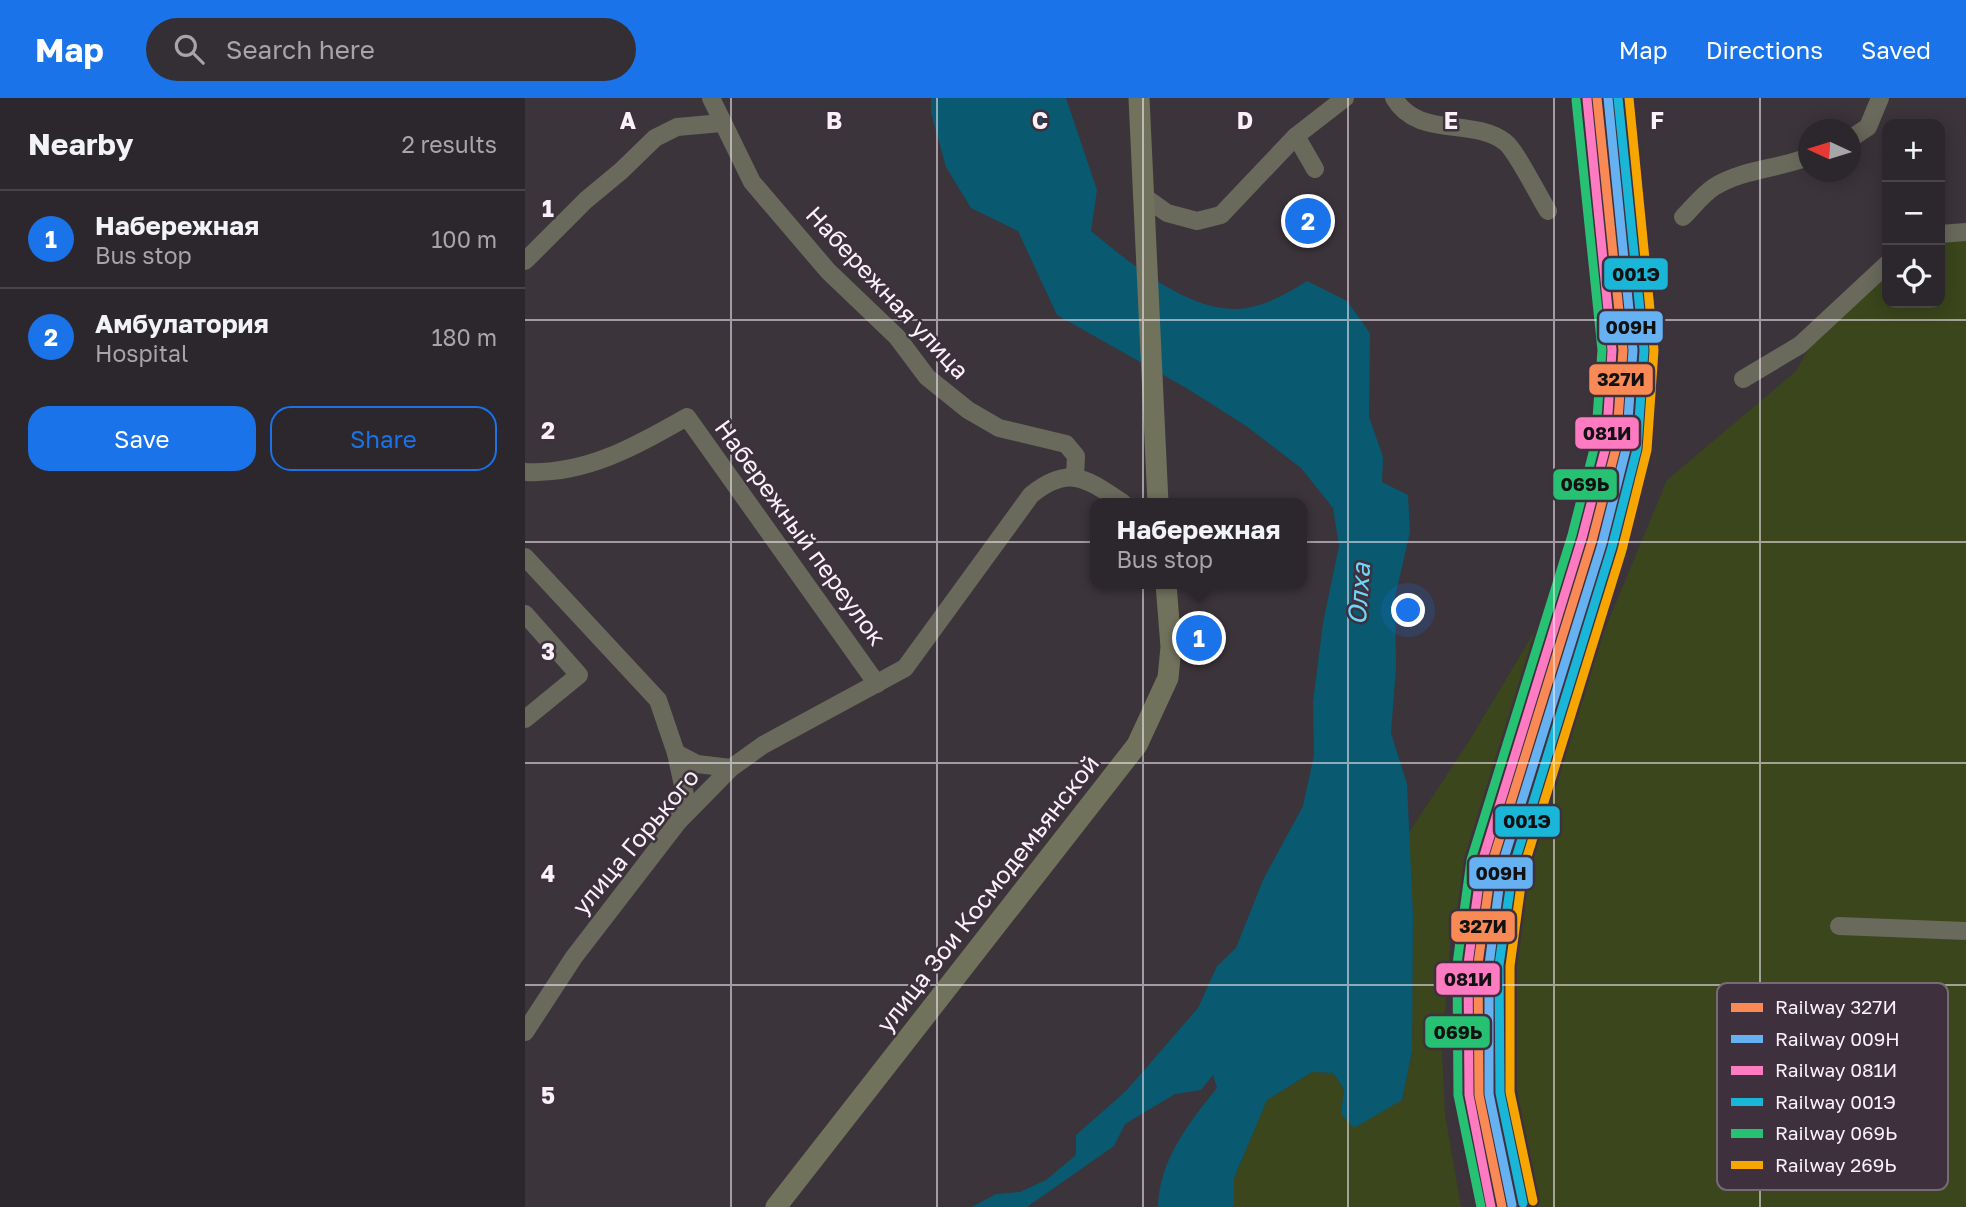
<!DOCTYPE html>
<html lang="en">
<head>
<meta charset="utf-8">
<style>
  :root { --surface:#2c272c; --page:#342f34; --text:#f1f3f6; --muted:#a6a5a9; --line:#484448; --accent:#1a73e8 }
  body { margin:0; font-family:"Golos Text",sans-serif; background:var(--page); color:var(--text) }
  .controls { position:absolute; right:21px; top:21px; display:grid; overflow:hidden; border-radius:14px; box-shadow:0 4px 18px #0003 }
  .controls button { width:63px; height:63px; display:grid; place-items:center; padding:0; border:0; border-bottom:2px solid var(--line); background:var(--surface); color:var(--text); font:35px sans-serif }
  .compass { position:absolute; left:1273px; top:21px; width:63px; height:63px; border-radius:50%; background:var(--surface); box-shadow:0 4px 18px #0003; rotate:274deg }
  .you { position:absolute; left:884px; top:513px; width:24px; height:24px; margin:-18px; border:5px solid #fff; border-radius:50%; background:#1a73e8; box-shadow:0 0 0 10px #1a73e833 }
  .badge { display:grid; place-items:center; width:46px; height:46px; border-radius:50%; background:var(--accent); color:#fff; font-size:23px; font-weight:700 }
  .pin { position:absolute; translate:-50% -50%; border:4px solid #fff; box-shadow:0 2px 7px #0006 }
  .popup { position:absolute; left:565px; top:400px; width:217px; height:91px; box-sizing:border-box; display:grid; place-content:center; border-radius:14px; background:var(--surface); filter:drop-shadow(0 2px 5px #0005); font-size:23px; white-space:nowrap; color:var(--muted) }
  .popup b { font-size:26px; color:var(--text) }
  .popup::after { content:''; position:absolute; left:50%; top:100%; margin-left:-14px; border:14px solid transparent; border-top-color:var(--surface) }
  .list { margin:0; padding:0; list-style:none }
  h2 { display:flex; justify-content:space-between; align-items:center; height:91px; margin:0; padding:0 28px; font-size:30px }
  h2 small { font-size:23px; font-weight:400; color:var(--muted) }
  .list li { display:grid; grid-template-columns:46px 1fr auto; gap:21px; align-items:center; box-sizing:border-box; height:98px; padding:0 28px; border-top:2px solid var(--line) }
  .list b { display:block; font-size:26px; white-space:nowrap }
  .list p { margin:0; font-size:23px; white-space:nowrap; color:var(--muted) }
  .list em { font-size:23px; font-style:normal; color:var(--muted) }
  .actions { display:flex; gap:14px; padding:21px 28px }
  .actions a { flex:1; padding:16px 0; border:2px solid var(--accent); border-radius:21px; text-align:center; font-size:24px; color:var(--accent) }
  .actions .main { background:var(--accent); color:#fff }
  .icon { flex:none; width:38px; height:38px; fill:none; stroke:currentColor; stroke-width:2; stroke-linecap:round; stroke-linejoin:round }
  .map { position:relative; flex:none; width:1441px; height:1109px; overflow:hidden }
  header { display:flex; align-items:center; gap:42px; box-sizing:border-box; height:98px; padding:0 35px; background:var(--accent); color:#fff }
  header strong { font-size:33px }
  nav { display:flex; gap:38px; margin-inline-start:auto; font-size:24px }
  .search { width:490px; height:63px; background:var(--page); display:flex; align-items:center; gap:18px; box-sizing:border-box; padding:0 24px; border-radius:38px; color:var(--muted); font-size:26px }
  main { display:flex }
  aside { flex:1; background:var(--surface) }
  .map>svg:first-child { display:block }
  .green { fill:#3b461c }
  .water { fill:#095970 }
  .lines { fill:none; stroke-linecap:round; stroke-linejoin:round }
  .minor { stroke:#69695c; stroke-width:18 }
  .major { stroke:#71725c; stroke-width:21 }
  .rail-1-casing { stroke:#3e313d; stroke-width:14 }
  .rail-2-casing { stroke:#3e313d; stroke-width:14 }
  .rail-3-casing { stroke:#3e313d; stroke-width:14 }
  .rail-4-casing { stroke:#3e313d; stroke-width:14 }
  .rail-5-casing { stroke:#3e313d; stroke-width:14 }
  .rail-6-casing { stroke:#3e313d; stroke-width:14 }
  .rail-1 { stroke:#f98a56; stroke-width:9 }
  .rail-2 { stroke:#66b1f2; stroke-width:9 }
  .rail-3 { stroke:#fe7ac1; stroke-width:9 }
  .rail-4 { stroke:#1ab6d8; stroke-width:9 }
  .rail-5 { stroke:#26c172; stroke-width:9 }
  .rail-6 { stroke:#f7a600; stroke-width:9 }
  .grid { fill:none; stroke:#faf1f9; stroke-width:2; stroke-opacity:0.55 }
  .labels { text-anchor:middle; stroke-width:5; stroke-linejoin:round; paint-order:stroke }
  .street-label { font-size:24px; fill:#faf1f9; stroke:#3e313d }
  .water-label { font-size:26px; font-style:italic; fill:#71d5f9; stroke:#3e313d }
  .key { fill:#3e313d; stroke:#766b75; stroke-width:2 }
  .key-label { font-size:19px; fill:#faf1f9 }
  .grid-label { font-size:23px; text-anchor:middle; font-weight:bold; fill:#faf1f9; stroke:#3e313d; stroke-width:5; stroke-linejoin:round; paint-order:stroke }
  .line-badge { stroke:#3e313d; stroke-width:2.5 }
  .pale-badge-label { font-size:19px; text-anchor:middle; font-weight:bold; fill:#111 }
</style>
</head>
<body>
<header>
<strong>Map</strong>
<div class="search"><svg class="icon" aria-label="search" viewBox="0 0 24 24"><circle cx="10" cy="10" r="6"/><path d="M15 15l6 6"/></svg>Search here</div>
<nav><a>Map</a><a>Directions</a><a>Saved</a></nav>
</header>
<main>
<aside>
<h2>Nearby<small>2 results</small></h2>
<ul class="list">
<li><span class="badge">1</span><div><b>Набережная</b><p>Bus stop</p></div><em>100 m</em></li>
<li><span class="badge">2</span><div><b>Амбулатория</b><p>Hospital</p></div><em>180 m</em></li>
</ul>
<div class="actions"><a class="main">Save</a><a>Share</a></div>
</aside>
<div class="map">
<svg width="1441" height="1109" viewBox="0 0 1441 1109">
  <rect width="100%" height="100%" fill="#3b343a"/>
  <g class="green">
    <polygon points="1415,138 1441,139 1441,1109 1006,1109 989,1036 984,892 991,777 1023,668 1142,382 1270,274 1308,210 1362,169 1362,205 1415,205"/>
    <polygon points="1017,521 952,730 926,834 917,952 920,1016 936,1109 709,1109 709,1080 742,1002 787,974 808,975 819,991 816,1016 877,1002 887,953 888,817 883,736 944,643"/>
  </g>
  <path class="water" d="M406,0H541L572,92L566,133C604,164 660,212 712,211C737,210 761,196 782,183L822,203L845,235L844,319L858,359L857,384L883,397L885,434L870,499L871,569L866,635L882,686L888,817L887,953L877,1002L829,1030L816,1016L819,991L808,975L787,974L742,1002L709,1080V1109H633C634,1063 664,1024 692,990L688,977L676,992L650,996L600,1026L589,1048L502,1109H447L471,1096L495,1094L521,1082L551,1057V1037L601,993L673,910L692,868L711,850L738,782L778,708L789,657L788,604L798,525L814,448L808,410L776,370L721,328L663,291L532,217L493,133L446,110L421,69L406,15Z"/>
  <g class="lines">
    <g class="minor">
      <polyline points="186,0 227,84 303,173 372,239 402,279 443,312 474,330 541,346 551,358 550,378"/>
      <path d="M869,0C893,41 947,19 980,44C991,52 1014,99 1023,113"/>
      <polyline points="771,38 790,71"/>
      <polyline points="1325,41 1343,29 1355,0"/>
      <polyline points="617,97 642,115 672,123 696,117 771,38 820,0"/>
      <path d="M1158,119C1167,110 1178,96 1189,89C1218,71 1253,71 1283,59"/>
      <polyline points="1415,136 1441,134"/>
      <polyline points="0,163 61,102 96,73 130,40 152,29 197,25"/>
      <polyline points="1218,281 1275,247 1362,166"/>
      <path d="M0,374C61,377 111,348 162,319L352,586"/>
      <polyline points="0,459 133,602 151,655 160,697 153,724"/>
      <polyline points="0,516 54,577 0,621"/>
      <polyline points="151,655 172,666 206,670"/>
      <polyline points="1314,828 1441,833"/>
      <path d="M0,934L49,859L153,724L206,670L238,647L380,570L506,397C544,366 562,381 598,405"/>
    </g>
    <g class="major">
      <polyline points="614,0 633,405"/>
      <polyline points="251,1109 612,647 643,580 646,549 641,486"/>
    </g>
    <g class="rail-1-casing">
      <polyline id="rail-1" points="977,1109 954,997 953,866 967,765 1067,443 1091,350 1098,252 1072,0"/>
    </g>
    <g class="rail-2-casing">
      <polyline id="rail-2" points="987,1107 964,996 964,867 977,767 1077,446 1101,351 1108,252 1083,0"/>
    </g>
    <g class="rail-3-casing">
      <polyline id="rail-3" points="966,1109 944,997 943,866 957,764 1057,440 1081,348 1087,252 1062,1"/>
    </g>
    <g class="rail-4-casing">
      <polyline id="rail-4" points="998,1105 975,995 974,867 988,770 1087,449 1112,351 1119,252 1093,0"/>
    </g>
    <g class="rail-5-casing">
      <polyline id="rail-5" points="956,1109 933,997 932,866 946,762 1047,437 1070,347 1077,252 1051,2"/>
    </g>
    <g class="rail-6-casing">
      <polyline id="rail-6" points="1008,1103 985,994 985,868 998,772 1097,452 1122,352 1129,252 1104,0"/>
    </g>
    <use href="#rail-1" class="rail-1"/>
    <use href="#rail-2" class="rail-2"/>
    <use href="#rail-3" class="rail-3"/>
    <use href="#rail-4" class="rail-4"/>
    <use href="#rail-5" class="rail-5"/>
    <use href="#rail-6" class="rail-6"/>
  </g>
  <path class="grid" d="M206,0V1109M412,0V1109M618,0V1109M823,0V1109M1029,0V1109M1235,0V1109M0,222H1441M0,444H1441M0,665H1441M0,887H1441"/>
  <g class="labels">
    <g class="street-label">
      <text transform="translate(362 195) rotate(47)" y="8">Набережная улица</text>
      <text transform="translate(275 435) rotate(54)" y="8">Набережный переулок</text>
      <text transform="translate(111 744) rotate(-50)" y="8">улица Горького</text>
      <text transform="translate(463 796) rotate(-52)" y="8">улица Зои Космодемьянской</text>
    </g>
    <g class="water-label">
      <text transform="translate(834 496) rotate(-86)" y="9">Олха</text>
    </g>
  </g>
  <rect x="1192" y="885" width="231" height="207" rx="10" class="key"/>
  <rect x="1206" y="905" width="32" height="9" fill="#f98a56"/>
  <rect x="1206" y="937" width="32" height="8" fill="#66b1f2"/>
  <rect x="1206" y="968" width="32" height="9" fill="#fe7ac1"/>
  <rect x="1206" y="1000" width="32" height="8" fill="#1ab6d8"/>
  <rect x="1206" y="1031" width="32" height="9" fill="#26c172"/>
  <rect x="1206" y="1063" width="32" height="8" fill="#f7a600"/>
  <g class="key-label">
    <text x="1250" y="916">Railway 327И</text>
    <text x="1250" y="948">Railway 009Н</text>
    <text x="1250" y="979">Railway 081И</text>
    <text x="1250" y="1011">Railway 001Э</text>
    <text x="1250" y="1042">Railway 069Ь</text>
    <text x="1250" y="1074">Railway 269Ь</text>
  </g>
  <g class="grid-label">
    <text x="103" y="31">A</text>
    <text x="309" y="31">B</text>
    <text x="515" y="31">C</text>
    <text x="720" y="31">D</text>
    <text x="926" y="31">E</text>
    <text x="1132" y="31">F</text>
    <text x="23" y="119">1</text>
    <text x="23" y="341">2</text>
    <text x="23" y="562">3</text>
    <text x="23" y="784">4</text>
    <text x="23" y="1006">5</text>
  </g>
  <g class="line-badge">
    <rect x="1078" y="159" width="66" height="34" rx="7" fill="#1ab6d8"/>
    <rect x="1073" y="212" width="66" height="34" rx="7" fill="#66b1f2"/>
    <rect x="1063" y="265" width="66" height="33" rx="7" fill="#f98a56"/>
    <rect x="1049" y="318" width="66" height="34" rx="7" fill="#fe7ac1"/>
    <rect x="1027" y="370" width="66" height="33" rx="7" fill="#26c172"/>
    <rect x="969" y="707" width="67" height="33" rx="7" fill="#1ab6d8"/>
    <rect x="943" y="758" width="66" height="34" rx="7" fill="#66b1f2"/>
    <rect x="925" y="812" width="66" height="33" rx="7" fill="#f98a56"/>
    <rect x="910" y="864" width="66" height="34" rx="7" fill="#fe7ac1"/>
    <rect x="899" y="917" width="67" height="34" rx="7" fill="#26c172"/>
  </g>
  <g class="pale-badge-label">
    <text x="1111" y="183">001Э</text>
    <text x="1106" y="236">009Н</text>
    <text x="1096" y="288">327И</text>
    <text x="1082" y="342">081И</text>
    <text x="1060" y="393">069Ь</text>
    <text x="1002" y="730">001Э</text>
    <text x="976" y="782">009Н</text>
    <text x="958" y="835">327И</text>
    <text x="943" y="888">081И</text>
    <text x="933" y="941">069Ь</text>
  </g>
</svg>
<div class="controls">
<button>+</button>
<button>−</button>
<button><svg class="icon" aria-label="locate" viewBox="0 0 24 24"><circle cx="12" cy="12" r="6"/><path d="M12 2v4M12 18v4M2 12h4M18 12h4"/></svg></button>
</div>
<svg class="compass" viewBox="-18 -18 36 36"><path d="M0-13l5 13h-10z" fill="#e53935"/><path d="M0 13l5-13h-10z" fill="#a6a5a9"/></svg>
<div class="you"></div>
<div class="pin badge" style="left:674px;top:540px">1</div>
<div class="popup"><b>Набережная</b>Bus stop</div>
<div class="pin badge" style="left:783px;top:123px">2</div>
</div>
</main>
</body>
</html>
